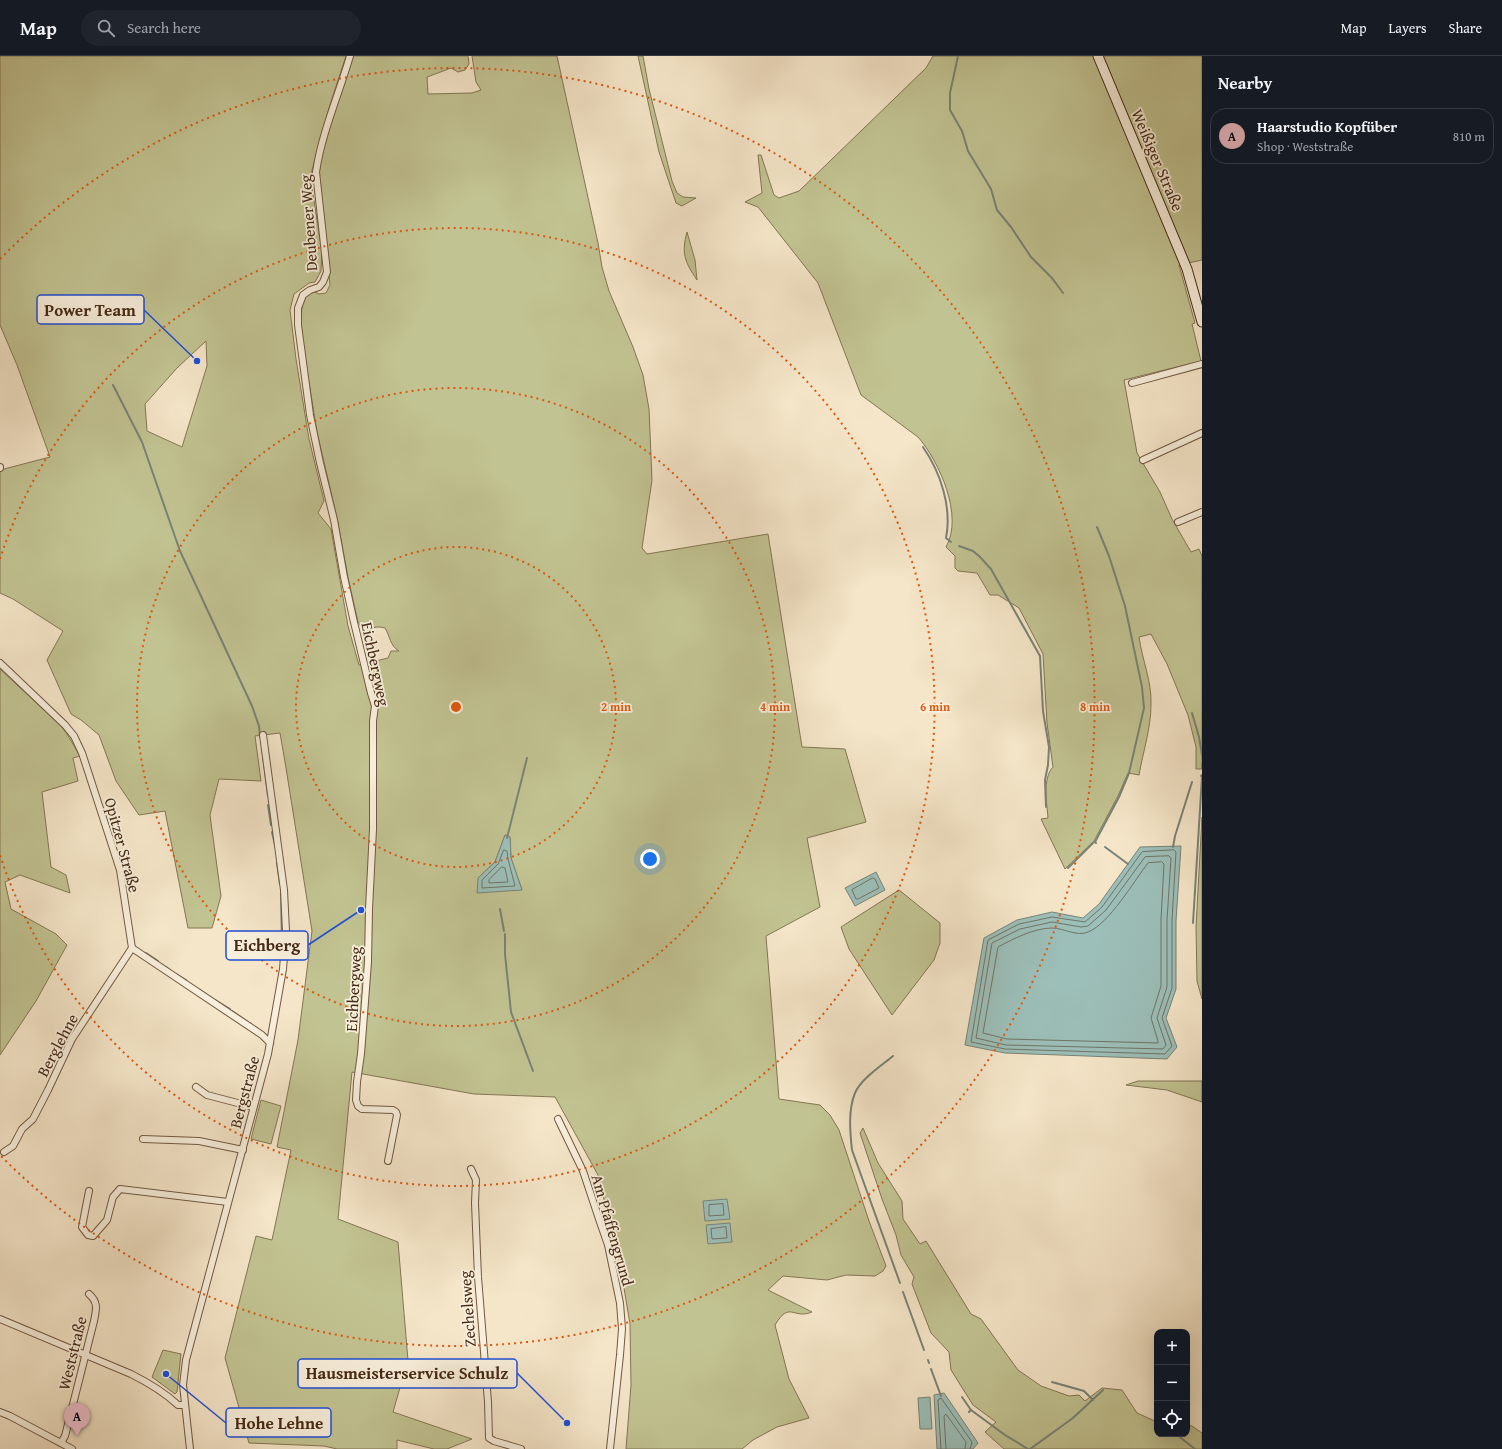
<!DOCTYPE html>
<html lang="en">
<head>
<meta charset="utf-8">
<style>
  :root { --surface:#171b24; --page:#20242c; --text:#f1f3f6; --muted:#9ea1a6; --line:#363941; --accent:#c59692 }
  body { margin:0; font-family:"Gentium Book Plus",serif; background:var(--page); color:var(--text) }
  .controls { position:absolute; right:12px; bottom:12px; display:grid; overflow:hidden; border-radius:8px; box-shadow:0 4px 16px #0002 }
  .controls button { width:36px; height:36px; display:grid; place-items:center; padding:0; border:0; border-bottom:1px solid var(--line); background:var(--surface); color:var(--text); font:20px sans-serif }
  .you { position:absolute; left:650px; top:803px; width:14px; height:14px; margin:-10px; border:3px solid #fff; border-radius:50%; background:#1a73e8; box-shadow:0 0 0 6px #1a73e833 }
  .badge { display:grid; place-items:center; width:26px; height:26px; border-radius:50%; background:var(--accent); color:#111; font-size:13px; font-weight:700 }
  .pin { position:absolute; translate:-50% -33px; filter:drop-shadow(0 1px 2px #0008) }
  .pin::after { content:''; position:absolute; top:21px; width:14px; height:12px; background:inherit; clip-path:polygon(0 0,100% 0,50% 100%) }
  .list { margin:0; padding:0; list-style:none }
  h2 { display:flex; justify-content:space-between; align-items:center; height:52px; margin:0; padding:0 16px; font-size:17px }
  h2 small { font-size:13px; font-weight:400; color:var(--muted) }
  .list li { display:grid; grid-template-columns:26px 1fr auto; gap:12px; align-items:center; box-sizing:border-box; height:56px; margin:0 8px 8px; padding:0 8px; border:1px solid var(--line); border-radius:16px }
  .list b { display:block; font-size:15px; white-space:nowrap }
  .list p { margin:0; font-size:13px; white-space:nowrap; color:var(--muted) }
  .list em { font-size:13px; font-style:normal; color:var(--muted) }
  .icon { flex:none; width:22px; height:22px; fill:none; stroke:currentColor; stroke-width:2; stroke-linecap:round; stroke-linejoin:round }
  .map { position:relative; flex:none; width:1202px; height:1393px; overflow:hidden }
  header { display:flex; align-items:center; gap:24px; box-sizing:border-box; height:56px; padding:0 20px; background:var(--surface); border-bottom:1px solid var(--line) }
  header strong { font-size:19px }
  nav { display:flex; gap:22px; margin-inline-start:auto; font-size:14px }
  .search { width:280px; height:36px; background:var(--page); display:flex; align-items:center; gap:10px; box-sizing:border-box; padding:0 14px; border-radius:22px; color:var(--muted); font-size:15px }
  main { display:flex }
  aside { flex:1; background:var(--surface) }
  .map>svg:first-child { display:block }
  .green { fill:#c2c392; stroke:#847654; fill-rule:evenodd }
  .water { fill:#9cbfb9; stroke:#798377 }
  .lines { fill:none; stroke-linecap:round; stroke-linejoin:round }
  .shore { stroke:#707467; stroke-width:1 }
  .stream { stroke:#798377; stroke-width:2 }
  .street-casing { stroke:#715842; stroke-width:8 }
  .secondary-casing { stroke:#452915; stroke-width:11 }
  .street { stroke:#f8efdc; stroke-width:6 }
  .secondary { stroke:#f8efdc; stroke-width:9 }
  .ring { fill:none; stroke:#e0570c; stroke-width:2; stroke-dasharray:2 4 }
  .labels { text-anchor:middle; stroke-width:3.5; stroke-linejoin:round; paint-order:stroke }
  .street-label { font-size:16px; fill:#452915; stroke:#f8efdc }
  .centre { fill:#e0570c; stroke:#f8efdc; stroke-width:2 }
  .ring-label { font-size:12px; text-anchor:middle; font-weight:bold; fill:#e0570c; stroke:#f8efdc; stroke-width:3.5; stroke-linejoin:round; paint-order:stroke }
  .leader { fill:none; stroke:#1d4ed8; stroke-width:1.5 }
  .callout-dot { fill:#1d4ed8; stroke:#f8efdc; stroke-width:1.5 }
  .callout { fill:#f8efdc; stroke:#1d4ed8; stroke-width:1.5 }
  .callout-label { font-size:17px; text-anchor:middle; font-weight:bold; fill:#452915 }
</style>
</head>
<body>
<header>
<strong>Map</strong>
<div class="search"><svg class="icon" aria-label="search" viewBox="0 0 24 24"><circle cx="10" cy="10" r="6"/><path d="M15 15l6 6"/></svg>Search here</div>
<nav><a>Map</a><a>Layers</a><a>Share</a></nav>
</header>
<main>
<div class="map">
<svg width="1202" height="1393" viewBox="0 0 1202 1393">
  <rect width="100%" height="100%" fill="#f5e6c9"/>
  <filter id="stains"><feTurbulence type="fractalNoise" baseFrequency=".005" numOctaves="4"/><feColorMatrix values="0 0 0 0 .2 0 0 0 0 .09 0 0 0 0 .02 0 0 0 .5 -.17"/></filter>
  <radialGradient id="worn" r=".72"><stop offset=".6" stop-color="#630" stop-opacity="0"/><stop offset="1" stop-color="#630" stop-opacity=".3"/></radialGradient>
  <g class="green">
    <path d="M0,0H346L329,52L311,118L312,132L322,195L321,215L315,226L309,227L294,238L290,254L296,303L309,383L324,445L318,457L331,473L348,570L359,609L388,602L391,595H399C390,590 390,580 385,572C376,569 371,574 362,572L358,566L348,521L337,462L317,376L303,289L301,264L302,250L305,240L313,235L319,238L326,237L330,229L319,119C323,78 340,39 353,0H468L469,8L465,14L458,16L451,12L427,21L428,38L472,37L481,34L476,26L472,0H557L598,187L602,211L609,235L633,291L643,319L649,353L652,424L642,492L647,498L768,478L802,691L845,693L866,766L807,782L820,851L766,880L779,1043L820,1049L830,1059L839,1074L869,1165L886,1210L883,1215L875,1220L846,1219L827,1224L783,1220L768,1234L812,1256C793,1264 790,1244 775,1269L789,1323L809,1362L777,1371L753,1384L742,1393H626L631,1329L630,1268L620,1208L598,1119L555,1041L474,1038L352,1016L338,1163L398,1186L408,1304L393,1356L472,1383L447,1393H434L397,1384V1393H337L324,1390L249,1387L225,1302L256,1180L272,1184L291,1094L277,1091L298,984L312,875L286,712L280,677L255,680L261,725L219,723L210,759L221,840L212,872H188L165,755L139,759L116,725L99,679L81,664L71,658L47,604L63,575L13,543L0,537V415L4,413L50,401L17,309L0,269ZM206,285L207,310L182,391L147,375L145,348L177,312ZM505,779L510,781L511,802L522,834L478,822L495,806Z"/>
    <polygon points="638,0 643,0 649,33 672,125 677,137 683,141 696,142 682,150 676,147 659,96"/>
    <path d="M933,0H1202V204L1179,209L1195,267L1192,268L1201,305L1124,324L1137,397L1160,436L1172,463L1191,496L1199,493L1202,500V713H1196V691L1188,659L1167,608L1151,578L1139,581C1142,603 1152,626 1151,649C1151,672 1143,696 1139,719L1128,717L1118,740L1094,785L1065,813L1041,763L1048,762C1047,747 1042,723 1053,711L1047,667L1043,598L1019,552L998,539H990L977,517L958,515L955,512V500L946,491C964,460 939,405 918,381L861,339L818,227L758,151L745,146L762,137L758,99H761L774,139L779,142L799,135L926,12Z"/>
    <path d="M687,176L695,204L697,224C685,206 681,198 687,176Z"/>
    <polygon points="0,613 61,670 67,678 80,700 73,702 78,725 42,736 51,811 66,819 70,837 20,819 5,826 11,853 56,878 67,889 36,945 0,999"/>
    <polygon points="1202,761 1202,943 1197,925 1196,871"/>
    <polygon points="899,834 940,867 940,887 934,904 892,959 849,893 841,871"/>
    <polygon points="1138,1025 1202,1025 1202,1046 1167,1034 1126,1029"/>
    <polygon points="261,1044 281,1050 271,1088 251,1083"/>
    <polygon points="863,1072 878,1107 902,1145 903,1163 920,1188 926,1185 971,1258 981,1263 1018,1314 1041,1330 1069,1340 1079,1339 1085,1345 1102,1332 1122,1334 1137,1357 1157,1366 1157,1378 1187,1378 1187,1369 1192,1370 1202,1377 1202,1393 1004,1393 985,1376 996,1366 973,1349 951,1314 949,1296 931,1277 912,1228 914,1221 901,1199 896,1179 882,1143 860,1077"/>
    <polygon points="163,1294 181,1298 177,1336 175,1338 152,1321"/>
  </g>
  <g class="water">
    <polygon points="505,779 510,781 511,802 522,834 477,837 478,822 495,806"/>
    <polygon points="1181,790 1176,865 1176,933 1166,962 1177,991 1167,1003 1005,997 965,989 984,882 1017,864 1052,856 1083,862 1099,848 1140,791"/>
    <polygon points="876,816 885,834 855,850 845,832"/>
    <polygon points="727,1143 730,1163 705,1165 703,1145"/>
    <polygon points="730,1167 732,1186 708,1188 706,1169"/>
    <polygon points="944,1337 978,1387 973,1393 937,1393 934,1339"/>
    <polygon points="930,1341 932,1373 920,1373 918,1342"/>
  </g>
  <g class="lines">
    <g class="shore">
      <polygon points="504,794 507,795 508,803 515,830 482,832 482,824 498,808"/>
      <polygon points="1174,794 1176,796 1172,864 1172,932 1162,962 1172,990 1165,998 1005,993 971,986 988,884 1019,868 1052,861 1085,866 1102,851 1142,796"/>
      <polygon points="1169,800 1171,802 1167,864 1167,931 1157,962 1166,989 1163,993 1006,989 976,982 992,887 1020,873 1052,866 1081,871 1088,870 1106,854 1145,801"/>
      <path d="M1162,806L1164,808L1161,864V930L1151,962L1158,985V987L1007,983L983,977L998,891C1013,883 1034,872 1052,872C1064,872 1077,881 1088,876C1109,868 1134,825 1148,807Z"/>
      <polygon points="502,811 505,812 508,826 489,827 489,824"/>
      <polygon points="873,822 875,823 879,832 858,843 856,843 852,834"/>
      <polygon points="723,1148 724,1159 709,1160 709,1149"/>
      <polygon points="726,1171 727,1182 712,1183 711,1173"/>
      <polyline points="941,1393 938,1344 941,1342 972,1386 970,1393"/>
      <polyline points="946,1393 944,1360 946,1358 966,1386 965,1393"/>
    </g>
    <g class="stream">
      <polyline points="958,0 950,37 950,54 962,75 968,95 991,133 997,154 1011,171 1031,201 1052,222 1063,237"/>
      <polyline points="113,329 142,386 180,495 252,650 259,670 260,681"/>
      <path d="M923,391C941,417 952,452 946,482L951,486"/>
      <polyline points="959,490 973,495 979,500 991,513 1040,600 1043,655 1049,691 1048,709 1045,724 1046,751"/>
      <polyline points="1192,657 1199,681 1202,699"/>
      <polyline points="262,691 268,740"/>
      <polyline points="1202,708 1202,712"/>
      <polyline points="1201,720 1202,719"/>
      <polyline points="268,749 271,769"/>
      <polyline points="272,776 276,793"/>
      <polyline points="507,782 527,702"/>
      <polyline points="1096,787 1095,786 1119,741 1129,717 1144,652 1142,631 1125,550 1109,500 1097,471"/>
      <polyline points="1105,791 1128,808"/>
      <polyline points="1173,791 1175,780 1192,726"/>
      <polyline points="277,807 280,828"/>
      <polyline points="1068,812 1094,786"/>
      <polyline points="281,837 282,889"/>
      <polyline points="500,853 504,875"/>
      <polyline points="1193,867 1202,721"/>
      <polyline points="505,878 505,898 511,956 533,1015"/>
      <polyline points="146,897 158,905"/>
      <polyline points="166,911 171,915"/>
      <polyline points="176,918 186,924"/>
      <polyline points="200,934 213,943"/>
      <polyline points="215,944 230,953"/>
      <polyline points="232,955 248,966"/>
      <polyline points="250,967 259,974"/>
      <path d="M893,1000C881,1010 861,1023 855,1037C848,1054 850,1076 852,1094L900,1227"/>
      <polyline points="903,1236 924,1294"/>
      <polyline points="928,1304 929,1307"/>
      <polyline points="931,1313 941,1340"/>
      <polyline points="1052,1326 1084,1335 1093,1344"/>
      <polyline points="962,1341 971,1354"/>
      <polyline points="969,1356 971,1354 1005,1379 1028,1393"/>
      <polyline points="1176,1378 1195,1393"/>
      <polyline points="1030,1393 1073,1362 1103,1334"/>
    </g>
    <g class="street-casing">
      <g id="street">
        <path d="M350,0C339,38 322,76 316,116L327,216L323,226L319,231L310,234L303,239L298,252V269L310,359L320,407L334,464L344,521L353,562L371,637L375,650L373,665V773L369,853L368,906L361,998L357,1026L356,1044L358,1050L362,1053L393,1054L396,1056L397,1059L388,1105"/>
        <polyline points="1132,327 1202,308"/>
        <polyline points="1143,404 1202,377"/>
        <polyline points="0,411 0,412"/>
        <polyline points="1178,466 1202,456"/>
        <polyline points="0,607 65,669 74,680 82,697 120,814 132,892 262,979 270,987"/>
        <polyline points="196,1031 207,1039 253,1051"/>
        <polyline points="558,1063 583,1115 600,1166 608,1189 620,1247 622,1273 620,1299 610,1393"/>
        <polyline points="143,1083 199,1085 243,1094"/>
        <polyline points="4,1096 13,1090 22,1073 33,1063 48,1034 72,983 132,892"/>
        <polyline points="471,1113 476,1124 475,1147 478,1221 488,1346 489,1382 494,1385 521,1393"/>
        <polyline points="89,1135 82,1171 88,1179 93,1180 107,1164 113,1141 120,1133 228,1146"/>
        <path d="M0,1263L131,1318C149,1327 164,1336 178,1349H184"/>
        <polyline points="0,1356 10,1360 72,1393"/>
        <path d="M61,1387L65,1380L94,1265C96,1254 99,1247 89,1238"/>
        <polyline points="190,1393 183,1329 186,1304 268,998 283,913 286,875 284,834 263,679"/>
      </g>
    </g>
    <g class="secondary-casing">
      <polyline id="secondary" points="1098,0 1187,213 1202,266"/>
    </g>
    <use href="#street" class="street"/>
    <use href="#secondary" class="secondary"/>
  </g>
  <g class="ring">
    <circle cx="456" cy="651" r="160"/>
    <circle cx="456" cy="651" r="319"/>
    <path d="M0 503A479 479 0 1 1 0 799"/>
    <path d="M0 203A639 639 0 1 1 0 1099"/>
  </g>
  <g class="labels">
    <g class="street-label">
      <text transform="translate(1158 104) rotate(67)" y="6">Weißiger Straße</text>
      <text transform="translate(308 167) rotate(-94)" y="6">Deubener Weg</text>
      <text transform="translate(376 608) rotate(78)" y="6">Eichbergweg</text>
      <text transform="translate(123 789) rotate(75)" y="6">Opitzer Straße</text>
      <text transform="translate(353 933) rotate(-87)" y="6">Eichbergweg</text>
      <text transform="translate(57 989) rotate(-62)" y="6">Berglehne</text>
      <text transform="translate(244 1036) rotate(-75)" y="6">Bergstraße</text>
      <text transform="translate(613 1174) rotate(74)" y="6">Am Pfaffengrund</text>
      <text transform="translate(467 1253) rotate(-94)" y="6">Zechelsweg</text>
      <text transform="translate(72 1297) rotate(-76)" y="6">Weststraße</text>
    </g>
  </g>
  <circle cx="456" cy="651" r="6" class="centre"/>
  <g class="ring-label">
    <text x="616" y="655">2 min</text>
    <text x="775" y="655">4 min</text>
    <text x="935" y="655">6 min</text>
    <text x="1095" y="655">8 min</text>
  </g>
  <path class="leader" d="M197 305L144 254M361 854L308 889M567 1367L517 1317M166 1318L226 1367"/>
  <g class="callout-dot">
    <circle cx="197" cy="305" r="4"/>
    <circle cx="361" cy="854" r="4"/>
    <circle cx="567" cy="1367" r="4"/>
    <circle cx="166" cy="1318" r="4"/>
  </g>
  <g class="callout">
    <rect x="37" y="239" width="107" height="29" rx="4"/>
    <rect x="226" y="875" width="82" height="29" rx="4"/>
    <rect x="298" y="1303" width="219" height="29" rx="4"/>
    <rect x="226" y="1352" width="105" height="29" rx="4"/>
  </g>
  <g class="callout-label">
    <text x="90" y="260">Power Team</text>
    <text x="267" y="895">Eichberg</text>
    <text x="407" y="1323">Hausmeisterservice Schulz</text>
    <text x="279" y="1373">Hohe Lehne</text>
  </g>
  <rect width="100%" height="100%" filter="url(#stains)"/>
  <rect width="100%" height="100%" fill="url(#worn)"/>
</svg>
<div class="controls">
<button>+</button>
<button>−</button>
<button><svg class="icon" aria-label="locate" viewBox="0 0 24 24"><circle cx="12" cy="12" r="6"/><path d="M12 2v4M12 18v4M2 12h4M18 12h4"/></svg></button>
</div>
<div class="you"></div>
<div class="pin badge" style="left:77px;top:1380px">A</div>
</div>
<aside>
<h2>Nearby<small></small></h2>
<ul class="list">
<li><span class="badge">A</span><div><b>Haarstudio Kopfüber</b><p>Shop · Weststraße</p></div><em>810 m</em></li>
</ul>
</aside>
</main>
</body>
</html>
